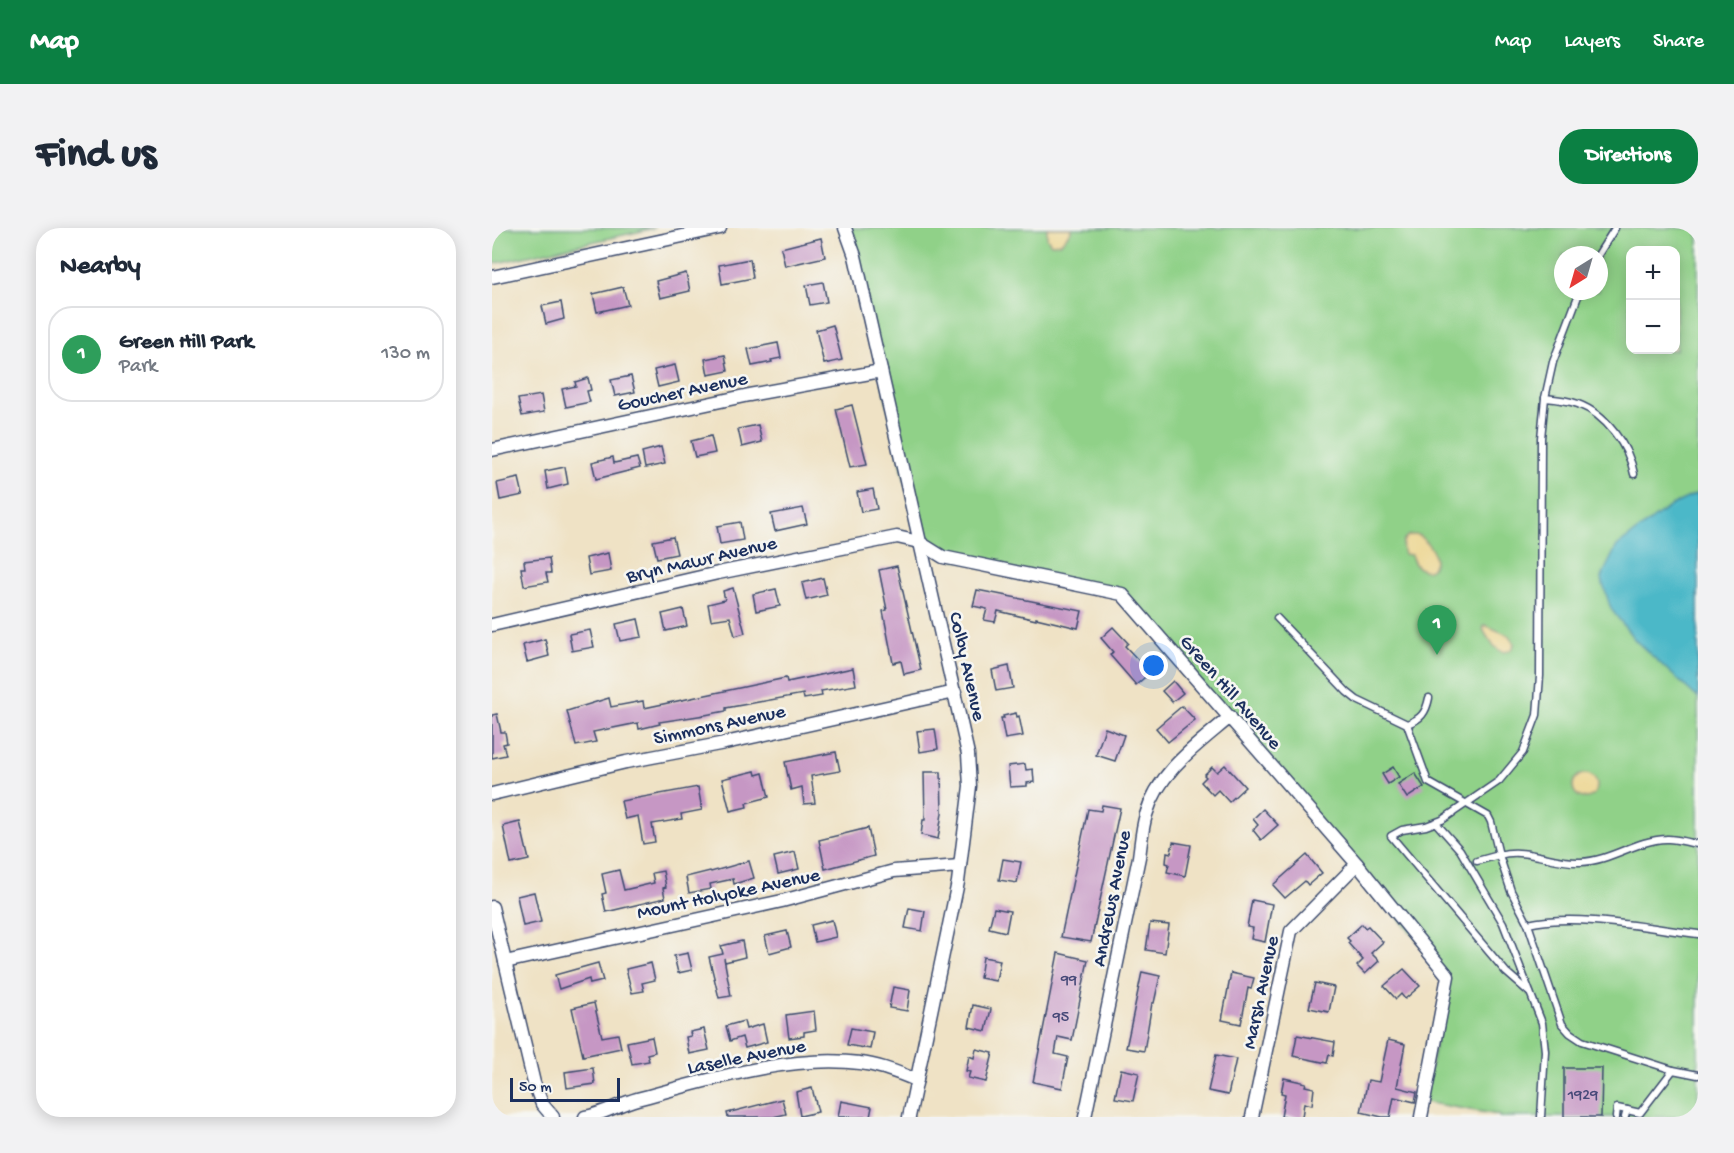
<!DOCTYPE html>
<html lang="en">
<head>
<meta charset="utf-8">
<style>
  :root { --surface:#fff; --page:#f2f2f3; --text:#1f2937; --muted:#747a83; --line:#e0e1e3; --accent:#0b8043 }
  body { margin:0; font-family:"Gochi Hand",sans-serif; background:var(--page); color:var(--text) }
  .controls { position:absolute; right:18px; top:18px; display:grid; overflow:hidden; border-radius:12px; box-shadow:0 3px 15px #0003 }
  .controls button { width:54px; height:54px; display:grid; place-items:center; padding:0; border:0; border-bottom:2px solid var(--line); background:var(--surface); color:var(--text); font:30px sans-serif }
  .compass { position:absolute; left:1062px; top:18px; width:54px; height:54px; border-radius:50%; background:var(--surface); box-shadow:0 3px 15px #0003; rotate:217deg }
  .scale { position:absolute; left:18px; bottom:15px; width:110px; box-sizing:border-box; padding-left:6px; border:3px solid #1b2f5e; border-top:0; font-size:16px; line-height:21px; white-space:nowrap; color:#1b2f5e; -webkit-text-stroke:4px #f6f6f2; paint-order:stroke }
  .you { position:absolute; left:662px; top:438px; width:21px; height:21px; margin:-15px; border:4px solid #fff; border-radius:50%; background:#1a73e8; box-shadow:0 0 0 9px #1a73e833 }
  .badge { display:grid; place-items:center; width:39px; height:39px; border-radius:50%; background:var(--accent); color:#fff; font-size:20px; font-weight:700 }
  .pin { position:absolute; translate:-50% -50px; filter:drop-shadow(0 2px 3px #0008) }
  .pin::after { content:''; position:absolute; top:32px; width:21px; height:18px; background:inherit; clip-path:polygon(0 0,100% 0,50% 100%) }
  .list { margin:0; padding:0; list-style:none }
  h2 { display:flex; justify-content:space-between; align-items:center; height:78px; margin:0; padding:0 24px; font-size:26px }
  h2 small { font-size:20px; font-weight:400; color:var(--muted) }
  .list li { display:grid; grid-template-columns:39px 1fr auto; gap:18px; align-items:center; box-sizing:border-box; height:96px; margin:0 12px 12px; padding:0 12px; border:2px solid var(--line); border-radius:24px }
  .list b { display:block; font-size:22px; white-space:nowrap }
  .list p { margin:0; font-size:20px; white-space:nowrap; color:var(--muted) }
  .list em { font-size:20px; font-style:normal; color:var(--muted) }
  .map { position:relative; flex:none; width:1206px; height:889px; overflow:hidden; border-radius:24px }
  header { display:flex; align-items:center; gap:36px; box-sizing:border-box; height:84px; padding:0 30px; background:var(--accent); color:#fff }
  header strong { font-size:28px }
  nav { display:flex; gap:33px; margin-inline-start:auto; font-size:21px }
  .intro { display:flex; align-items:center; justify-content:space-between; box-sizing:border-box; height:144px; padding:0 36px }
  h1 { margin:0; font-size:42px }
  .button { padding:15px 27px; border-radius:24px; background:var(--accent); color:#fff; font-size:21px; font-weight:700 }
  main { display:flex; gap:36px; padding:0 36px }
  aside { flex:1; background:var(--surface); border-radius:24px; box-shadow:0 3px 15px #0003 }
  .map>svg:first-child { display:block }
  .green { fill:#90d188; stroke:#568073; stroke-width:1.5; fill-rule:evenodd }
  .sand { fill:#eeda9e; stroke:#84847e; stroke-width:1.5 }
  .water { fill:#4cb8c8; stroke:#347493; stroke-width:1.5 }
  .building { fill:#c697c4 }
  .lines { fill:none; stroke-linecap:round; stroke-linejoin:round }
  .lane-casing { stroke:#3b4a6d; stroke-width:9 }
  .street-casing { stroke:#3b4a6d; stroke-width:15 }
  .lane { stroke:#fff; stroke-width:6 }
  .street { stroke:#fff; stroke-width:12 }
  .labels { text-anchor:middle; stroke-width:5; stroke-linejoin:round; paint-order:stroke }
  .number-label { font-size:16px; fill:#464978 }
  .street-label { font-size:20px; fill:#1b2f5e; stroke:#f6f6f2 }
</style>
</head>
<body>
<header>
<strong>Map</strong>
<nav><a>Map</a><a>Layers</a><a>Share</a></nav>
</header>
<div class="intro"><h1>Find us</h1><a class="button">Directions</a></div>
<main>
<aside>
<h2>Nearby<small></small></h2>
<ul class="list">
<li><span class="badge" style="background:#2e9e5b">1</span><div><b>Green Hill Park</b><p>Park</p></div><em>130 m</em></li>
</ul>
</aside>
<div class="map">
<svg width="1206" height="889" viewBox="0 0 1206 889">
  <rect width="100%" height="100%" fill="#f6f6f2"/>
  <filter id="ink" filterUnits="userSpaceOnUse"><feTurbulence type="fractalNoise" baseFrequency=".0167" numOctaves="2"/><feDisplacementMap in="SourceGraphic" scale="12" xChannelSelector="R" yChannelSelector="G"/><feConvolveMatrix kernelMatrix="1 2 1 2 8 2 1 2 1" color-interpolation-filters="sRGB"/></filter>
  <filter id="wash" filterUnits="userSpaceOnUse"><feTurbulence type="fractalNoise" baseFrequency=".008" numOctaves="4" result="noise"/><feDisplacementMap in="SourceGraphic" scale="24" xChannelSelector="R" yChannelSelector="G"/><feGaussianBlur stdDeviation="1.35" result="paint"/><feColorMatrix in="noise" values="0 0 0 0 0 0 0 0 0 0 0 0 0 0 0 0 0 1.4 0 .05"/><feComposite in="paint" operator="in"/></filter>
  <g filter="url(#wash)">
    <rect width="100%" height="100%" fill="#efe2c5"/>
    <g class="green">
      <polygon points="0,0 163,0 0,36"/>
      <path d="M355,0H1206V889H1007V887L932,874L956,748L630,366L451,329L427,314ZM1138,22H1184V122H1138ZM1071,27H1107V63H1071Z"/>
    </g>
    <g class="sand">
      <polygon points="555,0 579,0 579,3 569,15 559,16 555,10"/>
      <path d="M918,307H926C958,331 937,354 923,336C921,333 920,330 919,327L912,326C909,318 910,310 918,307Z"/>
      <path d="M993,397L1016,407L1022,415L1021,420C1018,422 1014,424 1011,424C1003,422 993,407 991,400Z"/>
      <circle cx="1093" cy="558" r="12"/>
    </g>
    <polygon class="water" points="1206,265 1206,470 1143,412 1119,381 1109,350 1125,318 1180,277"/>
    <g id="blocks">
      <g class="building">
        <polygon points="329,10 333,29 293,38 289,20"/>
        <polygon points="258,31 261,50 230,56 227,37"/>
        <polygon points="194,45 198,63 168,70 164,53"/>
        <polygon points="331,54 335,74 318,77 314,57"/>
        <polygon points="131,59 136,77 105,84 101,66"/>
        <polygon points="69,74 72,91 54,96 50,78"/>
        <polygon points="341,97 350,132 332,136 324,102"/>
        <polygon points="286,115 289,130 279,132 280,134 260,138 256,121"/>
        <polygon points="233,127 236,143 216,147 213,131"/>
        <polygon points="183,137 187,154 166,159 162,142"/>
        <polygon points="139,148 143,164 123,168 119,152"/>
        <polygon points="96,150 99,162 95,163 98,174 74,179 70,161 84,158 83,154"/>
        <polygon points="49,167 52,184 30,188 26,171"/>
        <polygon points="360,177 375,236 358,239 344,181"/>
        <polygon points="266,197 270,214 250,219 246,201"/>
        <polygon points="219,208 223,225 203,229 199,213"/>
        <polygon points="169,219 173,236 153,240 150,224"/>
        <polygon points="121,229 122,235 145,230 148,240 104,251 100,234"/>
        <polygon points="73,239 76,256 56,261 53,243"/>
        <polygon points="27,250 31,267 8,272 5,255"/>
        <polygon points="381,261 385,281 369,284 365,264"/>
        <polygon points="311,280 315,296 283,303 279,286"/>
        <polygon points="248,294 251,312 228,316 225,298"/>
        <polygon points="181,309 185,326 165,330 161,313"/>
        <polygon points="116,325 119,343 97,347 94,330"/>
        <polygon points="57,330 59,345 54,345 56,354 32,358 29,340 33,340 32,333"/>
        <polygon points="405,338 429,442 412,446 409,433 401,435 391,383 395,382 387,342"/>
        <polygon points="331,350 335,367 314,372 310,355"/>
        <polygon points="241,360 253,405 243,408 238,389 219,392 216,376 233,372 231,363"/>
        <polygon points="284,361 288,378 264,383 261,366"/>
        <polygon points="485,362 590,383 586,400 544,390 544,392 506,383 503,394 492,392 495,381 481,378"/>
        <polygon points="191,381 195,398 174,403 170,386"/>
        <polygon points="146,391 150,409 128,413 124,396"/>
        <polygon points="621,399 636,415 633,418 649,435 651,433 660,443 644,457 618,427 621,424 609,410"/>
        <polygon points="98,402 102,419 80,423 77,406"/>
        <polygon points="53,411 57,428 35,434 31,417"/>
        <polygon points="517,438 521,460 504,463 500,442"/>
        <polygon points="361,440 364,457 329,463 330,468 312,471 311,466 234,480 234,483 213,487 167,494 168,496 147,501 146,495 101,504 104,514 84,518 75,483 117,470 119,479 151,473 152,480 294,450 295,454"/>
        <polygon points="681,453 691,465 680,474 670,463"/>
        <polygon points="690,478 703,492 676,514 664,500"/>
        <polygon points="524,485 525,489 527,488 531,508 513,511 509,490 512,490 511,488"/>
        <polygon points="5,486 9,504 13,504 15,515 11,516 14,527 0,530 0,487"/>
        <polygon points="613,500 632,507 623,533 604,527"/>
        <polygon points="443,501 446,521 428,524 425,503"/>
        <polygon points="344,524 348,543 319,548 323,575 312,576 310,559 299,562 293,534"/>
        <polygon points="533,536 534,542 541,541 542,554 535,555 535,558 518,559 516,538"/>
        <polygon points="733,537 753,559 737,574 726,562 721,567 709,554 714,549 712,547 720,539 725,544"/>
        <polygon points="901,539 907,549 896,556 890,546"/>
        <polygon points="263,543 264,547 271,545 277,569 254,575 255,579 238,583 230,551"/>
        <polygon points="432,544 449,544 450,585 446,611 429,607 431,592 433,592"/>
        <polygon points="923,545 932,559 915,570 906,556"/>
        <polygon points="206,559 210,582 189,586 190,591 160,596 163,614 151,616 146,588 133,591 129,573"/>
        <polygon points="610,577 628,580 599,714 569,709 596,581 609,583"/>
        <polygon points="771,581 786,597 769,612 761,602 766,597 761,591"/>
        <polygon points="28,594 37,632 19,636 11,598"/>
        <polygon points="376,600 382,628 333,641 327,612"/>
        <polygon points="681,614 699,617 693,648 675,644 677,636 674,635 675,624 679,625"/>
        <polygon points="303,624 307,641 286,646 282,629"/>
        <polygon points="815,627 830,645 816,657 813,653 793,670 781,657"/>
        <polygon points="511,631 529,634 525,655 507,652"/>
        <polygon points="257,633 262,650 242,656 241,651 218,656 219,661 197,665 194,649 218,643 219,644"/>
        <polygon points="127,642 132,662 162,655 160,645 171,643 174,659 171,660 173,670 114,684 110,666 114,665 110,646"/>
        <polygon points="42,664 49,694 31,698 25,668"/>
        <polygon points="760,672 780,676 773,714 759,711 761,700 755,699"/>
        <polygon points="417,680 433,683 430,703 413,700"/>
        <polygon points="502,680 518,683 514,704 497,700"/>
        <polygon points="340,692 344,709 323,714 319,697"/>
        <polygon points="658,695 677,697 673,725 654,722"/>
        <polygon points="870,696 873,700 876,698 891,714 879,725 887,733 873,746 865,738 871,732 856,715 858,713 855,710"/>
        <polygon points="295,703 299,719 277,725 273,708"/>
        <polygon points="250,713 253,729 233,734 232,730 239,768 227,770 217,729 231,726 229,718"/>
        <polygon points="196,725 200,742 186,745 182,728"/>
        <polygon points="566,725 596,732 580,812 566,809 563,826 576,829 570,860 541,854"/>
        <polygon points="491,729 508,732 504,753 488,750"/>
        <polygon points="106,735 111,753 98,756 97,751 67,761 63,747"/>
        <polygon points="159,735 163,752 150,755 152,763 140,765 134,741"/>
        <polygon points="912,741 928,758 913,771 909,766 904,771 892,758"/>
        <polygon points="650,744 668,748 662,775 660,775 652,823 634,820"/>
        <polygon points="739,745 762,750 759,761 756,760 749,796 730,792"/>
        <polygon points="823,755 842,759 837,784 817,780"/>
        <polygon points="401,759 418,762 415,783 397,780"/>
        <polygon points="102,775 110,809 126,806 129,820 91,828 80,780"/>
        <polygon points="481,777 499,781 494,803 477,799"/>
        <polygon points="322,783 324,802 312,804 312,808 297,810 294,787"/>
        <polygon points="252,793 254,801 271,796 275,814 253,820 250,809 238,813 234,798"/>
        <polygon points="359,800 381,804 378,821 355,817"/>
        <polygon points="212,801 217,822 197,826 194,809 199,808 198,804"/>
        <polygon points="805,807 843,814 841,828 837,827 835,835 801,828"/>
        <polygon points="160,809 163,824 155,826 157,833 140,836 135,814"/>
        <polygon points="896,812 913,816 905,859 925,864 923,874 902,869 898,889 890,889 869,884 876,852 887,854"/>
        <polygon points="484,821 501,825 494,854 476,850 478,844 474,843 477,828 482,830"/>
        <polygon points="724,827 744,831 736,867 716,863"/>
        <polygon points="101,840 103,856 75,860 73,844"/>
        <polygon points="1072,840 1110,840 1109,889 1072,889"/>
        <polygon points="629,841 647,845 641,873 623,870"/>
        <polygon points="792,850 814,855 813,858 822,860 820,877 812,875 810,889 789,889 793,866 789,865"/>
        <polygon points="320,860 326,884 308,888 304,864"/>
        <polygon points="290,871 294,886 281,889 236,889 235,885"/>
        <polygon points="349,873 380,879 378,889 346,889"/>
      </g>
    </g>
  </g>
  <g filter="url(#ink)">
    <use href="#blocks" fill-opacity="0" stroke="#3b4a6d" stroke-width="1.5"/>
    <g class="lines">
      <g class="lane-casing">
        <g id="lane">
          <polyline points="1106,27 1123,0"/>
          <path d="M1053,170C1064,171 1075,172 1086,176C1113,186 1137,218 1142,246"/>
          <path d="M785,390L855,464L865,472L915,496L936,554L996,588L999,594L1007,627C1035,619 1061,636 1089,634C1119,633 1144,612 1174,611C1184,610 1196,615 1206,616"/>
          <path d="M915,496C929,491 934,485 937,470"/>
          <polyline points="944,595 968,622 1011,695 1050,795 1053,823 1049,889"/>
          <polyline points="985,633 1007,627 1019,663 1036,696"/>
          <polyline points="1038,765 1014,744 899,608 910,602 934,598 950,592 1007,553 1031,524 1045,487 1048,448 1049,210 1053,170 1061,134 1088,63"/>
          <path d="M1181,842L1090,813L1078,805L1070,796L1036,696C1085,685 1156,700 1206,706"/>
          <polyline points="1135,882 1148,885 1181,842 1206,847"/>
          <polyline points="1124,889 1125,880 1135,882 1133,889"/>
        </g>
      </g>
      <g class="street-casing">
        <g id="street">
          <polyline points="353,0 363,28 476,526 478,558 466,654 417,889"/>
          <polyline points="0,49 228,0"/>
          <polyline points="0,222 257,167 389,143"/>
          <polyline points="0,397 226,345 405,309 427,314 451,329 630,366 865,636 956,748 929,889"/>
          <polyline points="0,566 134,534 233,515 463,464"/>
          <polyline points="0,679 42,855 50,876 61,889"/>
          <polyline points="13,734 290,673 402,643 468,638"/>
          <path d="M93,889C111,886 127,876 145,871C213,853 297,826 368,835C388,837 406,845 425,852"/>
          <path d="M593,889L647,629C649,615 650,600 654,587C666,544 705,517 738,489"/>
          <polyline points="760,889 799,703 865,636"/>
        </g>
      </g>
      <use href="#lane" class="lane"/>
      <use href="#street" class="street"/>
    </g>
  </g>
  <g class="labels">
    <g class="number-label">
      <text x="577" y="756">99</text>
      <text x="569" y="793">95</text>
      <text x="1091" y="871">1929</text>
    </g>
    <g class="street-label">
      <text transform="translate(190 162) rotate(-12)" y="7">Goucher Avenue</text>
      <text transform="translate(209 330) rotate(-13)" y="7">Bryn Mawr Avenue</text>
      <text transform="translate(477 438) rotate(77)" y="7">Colby Avenue</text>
      <text transform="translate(740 463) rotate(49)" y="7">Green Hill Avenue</text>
      <text transform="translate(227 495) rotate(-12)" y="7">Simmons Avenue</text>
      <text transform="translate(236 664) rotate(-12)" y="7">Mount Holyoke Avenue</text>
      <text transform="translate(618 670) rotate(-79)" y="7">Andrews Avenue</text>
      <text transform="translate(767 764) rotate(-78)" y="7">Marsh Avenue</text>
      <text transform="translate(254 827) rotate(-11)" y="7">Laselle Avenue</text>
    </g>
  </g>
</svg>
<div class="controls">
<button>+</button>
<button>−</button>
</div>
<svg class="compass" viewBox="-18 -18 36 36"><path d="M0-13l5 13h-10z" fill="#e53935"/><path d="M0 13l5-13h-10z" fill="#747a83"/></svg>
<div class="scale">50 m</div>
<div class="you"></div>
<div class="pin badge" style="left:945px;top:427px;background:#2e9e5b">1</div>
</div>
</main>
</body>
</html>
